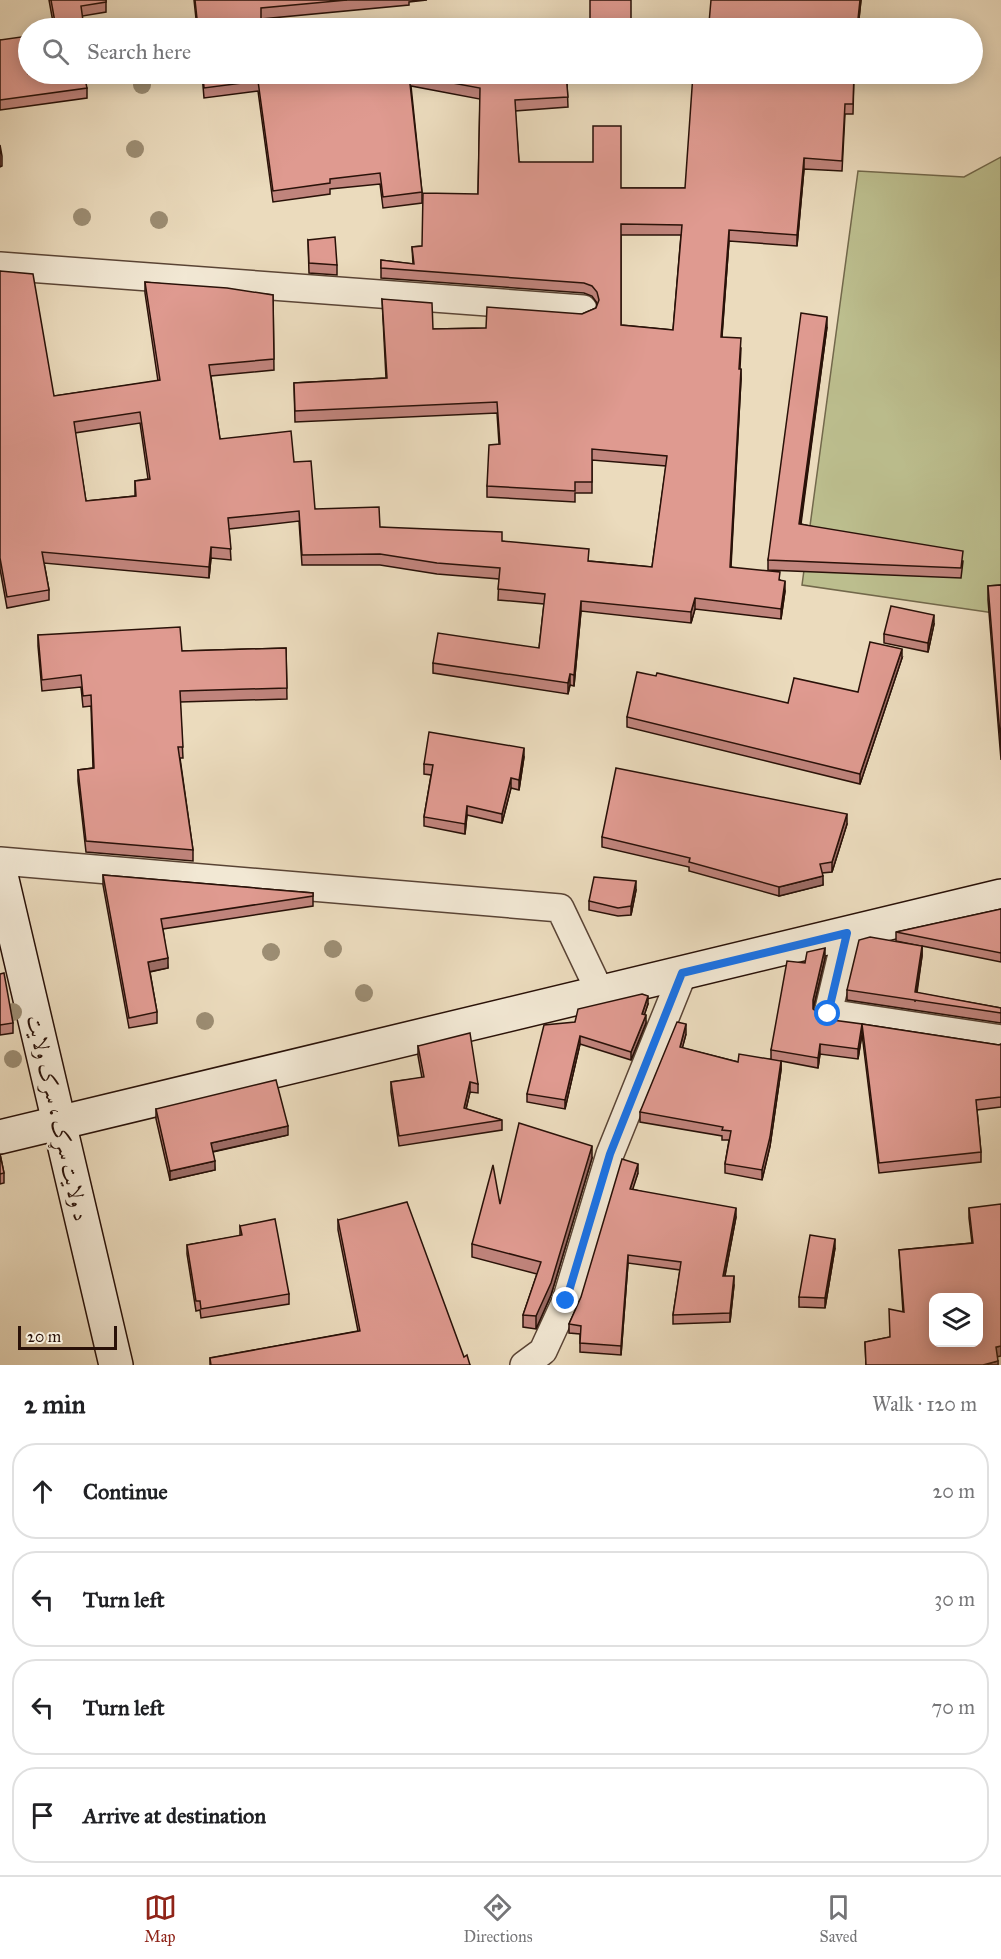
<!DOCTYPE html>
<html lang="en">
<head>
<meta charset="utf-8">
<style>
  :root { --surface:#fff; --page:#f2f2f2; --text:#202124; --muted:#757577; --line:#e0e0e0; --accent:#8f2418 }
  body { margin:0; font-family:"IM FELL Great Primer",Amiri,serif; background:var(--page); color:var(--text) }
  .controls { position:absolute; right:18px; bottom:18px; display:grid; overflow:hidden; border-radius:12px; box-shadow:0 3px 15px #0003 }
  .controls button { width:54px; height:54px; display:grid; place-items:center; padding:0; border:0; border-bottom:2px solid var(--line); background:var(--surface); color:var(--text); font:30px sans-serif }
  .scale { position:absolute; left:18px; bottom:15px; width:99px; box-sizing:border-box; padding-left:6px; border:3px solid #291108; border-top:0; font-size:16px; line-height:21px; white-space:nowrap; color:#291108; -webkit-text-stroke:4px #f2e8d4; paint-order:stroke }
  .stop { position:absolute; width:18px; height:18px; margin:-14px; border:4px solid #1a73e8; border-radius:50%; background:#fff }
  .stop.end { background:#1a73e8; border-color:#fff; box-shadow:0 2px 6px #0008 }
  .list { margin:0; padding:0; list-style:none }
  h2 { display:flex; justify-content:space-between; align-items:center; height:78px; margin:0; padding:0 24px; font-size:26px }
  h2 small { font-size:20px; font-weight:400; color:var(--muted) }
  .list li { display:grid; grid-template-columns:39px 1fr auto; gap:18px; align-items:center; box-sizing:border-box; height:96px; margin:0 12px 12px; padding:0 12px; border:2px solid var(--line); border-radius:24px }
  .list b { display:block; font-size:22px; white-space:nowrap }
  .list em { font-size:20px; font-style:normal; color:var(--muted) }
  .icon { flex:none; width:33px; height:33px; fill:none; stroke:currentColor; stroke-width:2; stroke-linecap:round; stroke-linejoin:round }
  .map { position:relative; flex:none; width:1001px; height:1365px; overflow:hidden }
  .search { position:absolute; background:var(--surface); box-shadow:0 3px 15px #0003; left:18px; right:18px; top:18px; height:66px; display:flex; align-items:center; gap:15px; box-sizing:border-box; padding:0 21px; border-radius:33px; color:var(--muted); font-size:22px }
  .sheet { height:510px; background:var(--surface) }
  nav { display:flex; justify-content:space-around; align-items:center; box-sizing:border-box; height:84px; border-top:2px solid var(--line); background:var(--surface); font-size:16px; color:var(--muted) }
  nav a { display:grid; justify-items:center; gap:3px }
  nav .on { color:var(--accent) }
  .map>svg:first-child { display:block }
  .green { fill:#bcbe8e; stroke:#72684b; stroke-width:1.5 }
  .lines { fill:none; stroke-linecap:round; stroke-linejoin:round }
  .street-casing { stroke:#5a4435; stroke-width:30 }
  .secondary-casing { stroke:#291108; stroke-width:36 }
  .street { stroke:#f2e8d4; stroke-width:27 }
  .secondary { stroke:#f2e8d4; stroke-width:33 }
  .tree { fill:#9c8d73 }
  .wall { fill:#c0847c; stroke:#291108; stroke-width:1.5; fill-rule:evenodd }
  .shaded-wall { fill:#9c6c65; stroke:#291108; stroke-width:1.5 }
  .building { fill:#df9a90; stroke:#291108; stroke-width:1.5; fill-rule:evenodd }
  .route { stroke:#1a73e8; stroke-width:8 }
  .labels { text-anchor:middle; stroke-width:4.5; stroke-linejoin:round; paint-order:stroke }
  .street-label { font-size:21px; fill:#291108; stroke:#f2e8d4 }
</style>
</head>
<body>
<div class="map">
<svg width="1001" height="1365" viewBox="0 0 1001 1365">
  <rect width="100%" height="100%" fill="#ebdbbd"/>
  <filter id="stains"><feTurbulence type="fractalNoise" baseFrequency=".00333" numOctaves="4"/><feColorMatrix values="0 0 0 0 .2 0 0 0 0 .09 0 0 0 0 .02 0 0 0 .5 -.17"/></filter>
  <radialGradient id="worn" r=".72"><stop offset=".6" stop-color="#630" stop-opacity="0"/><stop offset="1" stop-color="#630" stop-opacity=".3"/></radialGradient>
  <polygon class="green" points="1001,157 1001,614 802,585 858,171 964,177"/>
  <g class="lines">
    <g class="street-casing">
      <g id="street">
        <polyline points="0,266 583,309"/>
        <polyline points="0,861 560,908 600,992"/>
        <polyline points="847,933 828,1013 1001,1039"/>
        <polyline points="524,1365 543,1351 566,1301 610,1154 683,973"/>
      </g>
    </g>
    <g class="secondary-casing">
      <g id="secondary">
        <polyline points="0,871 116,1365"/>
        <polyline points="0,1137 1001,896"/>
      </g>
    </g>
    <use href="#street" class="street"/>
    <use href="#secondary" class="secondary"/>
  </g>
  <g class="tree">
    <circle cx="142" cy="85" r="9"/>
    <circle cx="135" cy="149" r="9"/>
    <circle cx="82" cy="217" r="9"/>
    <circle cx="159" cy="220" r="9"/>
    <circle cx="333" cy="949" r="9"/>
    <circle cx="271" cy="952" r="9"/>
    <circle cx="364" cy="993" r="9"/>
    <circle cx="13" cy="1012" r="9"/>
    <circle cx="205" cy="1021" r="9"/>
    <circle cx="13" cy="1059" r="9"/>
  </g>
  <g class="wall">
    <polygon points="49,0 106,0 106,12 82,16 84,28 54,28"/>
    <polygon points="194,0 427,0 409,2 409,5 261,19 261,24 308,28 197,28"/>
    <polygon points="861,0 858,28 696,28 709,23"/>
    <polygon points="0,40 87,88 87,98 0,110"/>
    <path d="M202,74H637H631V77L567,83L568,107L515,111L519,162L621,188H685L854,74L853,114H845L842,171L804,169L797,246L729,241L722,337L741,348L740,369L741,379L731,567L780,580L785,591L781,619L695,609L691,623L581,611L574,686L570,685L568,694L433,673V663L539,648L544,604L498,600L499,579L437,574L380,565H302L299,521L229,529L231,560L211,558L209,578L44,563L49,590V600L7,608L0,569V271L54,396L158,381L145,293V282L273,295L274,370L211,376L220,439L294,462L315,509L380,527L502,541L589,561L652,567L666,466L592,460V493H575V502L487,497V486L499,444L497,413L295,422L294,383L386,378L382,299L433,329L486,328L582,314L596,308L597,303L592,296L584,293L381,278V260L413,264L412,247L422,246L478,194L480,99L411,86L422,192V203L383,208L380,184L330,189V194L273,202L258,91L204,98ZM621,235H681L673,330L621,325ZM140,423L148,479L135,481V496L86,501L75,433Z"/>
    <polygon points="0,145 2,156 2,166 0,167"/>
    <polygon points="308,240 337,265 337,275 309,273"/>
    <polygon points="827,327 801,524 963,561 961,578 768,570 768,560"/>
    <polygon points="1001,585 1001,760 988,600 988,586"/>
    <polygon points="934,624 928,652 884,643 884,634"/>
    <polygon points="38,635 182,651 286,648 287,699 180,702 183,758 180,758 193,850 193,861 86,852 78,781 78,770 93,768 91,706 83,707 81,687 42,691 38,646"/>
    <polygon points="902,658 860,784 627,727 627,717 788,703 858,692"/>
    <polygon points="524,757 519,790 511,788 502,823 467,815 465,834 424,826 424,817 431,775 424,774 424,764"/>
    <polygon points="847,824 832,872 822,873 823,885 779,896 689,871 689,867 602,847 602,837"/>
    <polygon points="103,875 313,893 313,906 163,929 168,968 150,972 157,1012 157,1023 129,1028 103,885"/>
    <polygon points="636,890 631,915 618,916 589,910 589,901"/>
    <polygon points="1001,909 1001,962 922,946 922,956 917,993 1001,1008 1001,1023 847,1000 847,990 921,946 896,941 896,932"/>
    <polygon points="825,958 813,1009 825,1019 862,1034 858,1059 820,1054 818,1068 781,1061 781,1070 770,1146 762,1180 725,1173 725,1164 729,1140 722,1140 722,1136 640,1122 640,1112 686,1034 682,1048 738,1062 771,1059 771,1050 805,963"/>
    <polygon points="0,974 13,1023 13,1033 0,1035"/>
    <polygon points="648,1004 644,1015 646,1023 631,1060 580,1044 565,1109 527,1102 527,1094 575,1022"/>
    <polygon points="862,1024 999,1045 1001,1044 1001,1107 977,1110 981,1152 981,1162 879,1173 862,1034"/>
    <polygon points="418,1046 478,1084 478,1093 470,1092 466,1109 502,1120 502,1130 399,1146 391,1092 391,1082 422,1078 418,1056"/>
    <polygon points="156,1109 288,1135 213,1152 215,1170 170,1180 156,1119"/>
    <polygon points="0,1154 4,1173 4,1183 0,1184"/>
    <polygon points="592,1158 551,1295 536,1329 523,1327 523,1315 537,1274 472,1257 472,1244 500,1204"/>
    <polygon points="638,1173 632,1189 736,1217 725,1276 734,1285 730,1322 673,1324 673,1315 680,1270 628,1263 621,1355 580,1352 580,1334 569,1333 569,1324"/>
    <polygon points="969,1208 997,1357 998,1365 866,1365 865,1342 890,1337 903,1312 899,1250 972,1243 969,1218"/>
    <polygon points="338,1220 464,1357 470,1365 210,1365 210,1358 358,1331 338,1230"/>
    <polygon points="240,1226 289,1294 289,1304 201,1318 200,1310 196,1311 187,1254 187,1245 240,1236"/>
    <polygon points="835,1248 825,1308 799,1307 799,1297"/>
  </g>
  <g class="shaded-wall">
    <polygon points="860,0 861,0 858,28 858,19"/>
    <polygon points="804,158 804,169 797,246 797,235"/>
    <polygon points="729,230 729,241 721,347 721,337"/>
    <polygon points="827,317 827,327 799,534 799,524"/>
    <polygon points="741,369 741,379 730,578 730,567"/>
    <polygon points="211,547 211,558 209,578 209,567"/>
    <polygon points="785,581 785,591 781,619 781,609"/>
    <polygon points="695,598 695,609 691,623 691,612"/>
    <polygon points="581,601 581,611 574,686 574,675"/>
    <polygon points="934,615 934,624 928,652 928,643"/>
    <polygon points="902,649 902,658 860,784 860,774"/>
    <polygon points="570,674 570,685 568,694 568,683"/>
    <polygon points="524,748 524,757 519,790 519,780"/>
    <polygon points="511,778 511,788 502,823 502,814"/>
    <polygon points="467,806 467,815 465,834 465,824"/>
    <polygon points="847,814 847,824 832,872 832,862"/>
    <polygon points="823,876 823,885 779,896 779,887"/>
    <polygon points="636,881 636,890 631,915 631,906"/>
    <polygon points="922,946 922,956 915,1002 915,992"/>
    <polygon points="825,948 825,958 813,1009 813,1000"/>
    <polygon points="168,958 168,968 148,972 148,962"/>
    <polygon points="648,996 648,1004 642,1022 642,1014"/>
    <polygon points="646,1015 646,1023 631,1060 631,1052"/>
    <polygon points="686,1024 686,1034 680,1057 680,1047"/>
    <polygon points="862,1024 862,1034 858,1059 858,1049"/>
    <polygon points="580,1036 580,1044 565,1109 565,1100"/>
    <polygon points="820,1044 820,1054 818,1068 818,1058"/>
    <polygon points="781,1061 781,1070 770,1146 762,1180 762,1170"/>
    <polygon points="470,1082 470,1092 464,1118 464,1108"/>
    <polygon points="288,1126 288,1135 211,1152 211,1143"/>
    <polygon points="592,1146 592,1158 551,1295 536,1329 536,1316"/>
    <polygon points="215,1161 215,1170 170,1180 170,1171"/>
    <polygon points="638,1164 638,1173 630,1198 630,1189"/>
    <polygon points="736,1208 736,1217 723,1285 723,1276"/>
    <polygon points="835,1239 835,1248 825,1308 825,1298"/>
    <polygon points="628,1255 628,1263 621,1355 621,1346"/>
    <polygon points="734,1276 734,1285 730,1322 730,1313"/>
    <polygon points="1001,1346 1001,1356 996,1357 996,1347"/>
    <polygon points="998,1361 998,1365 983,1365"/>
  </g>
  <g class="building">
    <polygon points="51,0 106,0 106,2 81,6 84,28 56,28"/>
    <polygon points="195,0 347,0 261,8 261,24 308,28 198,28"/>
    <rect x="590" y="0" width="41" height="28"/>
    <polygon points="711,0 860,0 858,19 855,19 855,28 696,28 697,21 709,23"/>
    <polygon points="28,36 28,74 84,74 87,88 0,100 0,40"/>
    <path d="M203,74H566L568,97L515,100L519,162H593V126H621V188H685L693,74H854L853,104H845L842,161L804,158L797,235L729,230L721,337L741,338L739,369H741L730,567L780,572L779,580L785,581L781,609L695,598L691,612L581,601L574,675L570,674L568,683L433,663L438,633L539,648L545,594L498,589L500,568L437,563L380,554L302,555L299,511L228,518L231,549L211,547L209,567L42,552L49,590L7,597L0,558V271L33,274L54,396L160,380L145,282L227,288L273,295L274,359L209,365L220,439L291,431L294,462L311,461L315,509L379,507L380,527L502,532V541L589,549L588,561L652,567L667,456L592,449V482H575V491L487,486L489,445L500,444L497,402L295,411L294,383L387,378L382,299L432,303L433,329L486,328L487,307L582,314L596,308L599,300L597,292L592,286L584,283L381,268V260L414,264L412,247L422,246L423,193L478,194L480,88L409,75L422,192L383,197L380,173L330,179V183L273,191L258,81L204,88ZM621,224L682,225L673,330L621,325ZM140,412L150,479L135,481L136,496L86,501L74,422Z"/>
    <polygon points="335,237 337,265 309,263 308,240"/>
    <polygon points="801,313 827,317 799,524 963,551 961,568 768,560"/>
    <polygon points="1001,585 1001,747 988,586"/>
    <polygon points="891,606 934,615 928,643 884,634"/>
    <polygon points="180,627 182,651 286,648 287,688 180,691 183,747 178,747 193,850 86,841 78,770 94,768 91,695 83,696 81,675 42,680 38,635"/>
    <polygon points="870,642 902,649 860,774 627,717 637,672 656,676 657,673 788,703 794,678 858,692"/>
    <polygon points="429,732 524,748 519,780 511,778 502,814 467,806 465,824 424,817 433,765 424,764"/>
    <polygon points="616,768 847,814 832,862 820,864 823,876 779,887 689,862 690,858 602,837"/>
    <polygon points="103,875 313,893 313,896 161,919 168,958 148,962 157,1012 129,1018"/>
    <polygon points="594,877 636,881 631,906 618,908 589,901"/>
    <polygon points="1001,909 1001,953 896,932"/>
    <polygon points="870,937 922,946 915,992 1001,1008 1001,1013 847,990 859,940"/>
    <polygon points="825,948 813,1000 813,1009 825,1019 862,1024 858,1049 820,1044 818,1058 771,1050 787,961 805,963 807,952"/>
    <polygon points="4,973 13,1023 0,1025 0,974"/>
    <polygon points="642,994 648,996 642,1014 646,1015 631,1052 580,1036 565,1100 527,1094 544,1025 575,1022 578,1009"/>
    <polygon points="677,1022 686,1024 680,1047 738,1062 739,1054 781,1061 770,1137 762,1170 725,1164 731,1131 722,1130 723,1127 640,1112"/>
    <polygon points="862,1024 999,1045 1001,1044 1001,1097 976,1100 981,1152 879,1163"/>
    <polygon points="470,1033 478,1084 470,1082 464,1108 502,1120 399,1136 391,1082 424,1077 418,1046"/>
    <polygon points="276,1080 288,1126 211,1143 215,1161 170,1171 156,1109"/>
    <polygon points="519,1123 592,1146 551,1283 536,1316 523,1315 541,1262 472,1244 493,1165 500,1204"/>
    <polygon points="0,1154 4,1173 0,1174"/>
    <polygon points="622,1159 638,1164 630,1189 736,1208 723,1276 734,1276 730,1313 673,1315 681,1262 628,1255 621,1346 580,1343 581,1326 569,1324 581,1297"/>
    <polygon points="407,1202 464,1357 467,1355 470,1365 211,1365 210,1358 360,1331 338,1220"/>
    <path d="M1001,1204V1346L996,1347L998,1361L983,1365H866L865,1342L890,1337L889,1309L904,1312L899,1250L973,1243L969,1208ZM933,1298H978V1342H933Z"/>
    <polygon points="275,1219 289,1294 201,1309 200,1301 196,1301 187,1245 242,1235 240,1226"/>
    <polygon points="810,1235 835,1239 825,1298 799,1297"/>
  </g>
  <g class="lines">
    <polyline class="route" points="566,1301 610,1154 682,973 847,933 828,1014"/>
  </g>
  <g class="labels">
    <g class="street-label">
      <text transform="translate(58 1118) rotate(77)" y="7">د ولایت سړک ، سرک ولایت</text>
    </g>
  </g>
  <rect width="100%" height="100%" filter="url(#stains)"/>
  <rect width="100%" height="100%" fill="url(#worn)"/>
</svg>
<div class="controls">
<button><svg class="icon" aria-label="layers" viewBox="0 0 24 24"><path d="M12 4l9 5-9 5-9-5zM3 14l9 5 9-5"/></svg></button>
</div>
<div class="scale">20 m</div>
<div class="stop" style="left:828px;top:1014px"></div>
<div class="stop end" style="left:566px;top:1301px"></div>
<div class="search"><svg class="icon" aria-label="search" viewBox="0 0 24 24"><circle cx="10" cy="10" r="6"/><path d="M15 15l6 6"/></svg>Search here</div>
</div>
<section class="sheet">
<h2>2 min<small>Walk · 120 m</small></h2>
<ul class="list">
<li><svg class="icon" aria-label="ahead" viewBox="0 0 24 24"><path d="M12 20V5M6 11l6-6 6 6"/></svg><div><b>Continue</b></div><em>20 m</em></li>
<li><svg class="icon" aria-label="left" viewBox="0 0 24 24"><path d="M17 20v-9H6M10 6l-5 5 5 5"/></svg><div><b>Turn left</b></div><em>30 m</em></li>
<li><svg class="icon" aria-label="left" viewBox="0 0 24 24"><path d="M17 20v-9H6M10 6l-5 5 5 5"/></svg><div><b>Turn left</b></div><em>70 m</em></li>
<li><svg class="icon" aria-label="arrive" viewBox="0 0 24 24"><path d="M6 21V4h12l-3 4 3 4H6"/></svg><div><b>Arrive at destination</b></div></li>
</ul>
</section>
<nav>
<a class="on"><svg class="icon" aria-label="map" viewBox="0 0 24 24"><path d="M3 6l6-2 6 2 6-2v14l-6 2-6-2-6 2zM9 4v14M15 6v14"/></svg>Map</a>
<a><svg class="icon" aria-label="directions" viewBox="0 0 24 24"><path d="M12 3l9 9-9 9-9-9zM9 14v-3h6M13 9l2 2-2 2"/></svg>Directions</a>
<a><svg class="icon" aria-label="saved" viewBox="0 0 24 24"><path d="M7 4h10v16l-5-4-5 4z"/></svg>Saved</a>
</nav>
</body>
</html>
